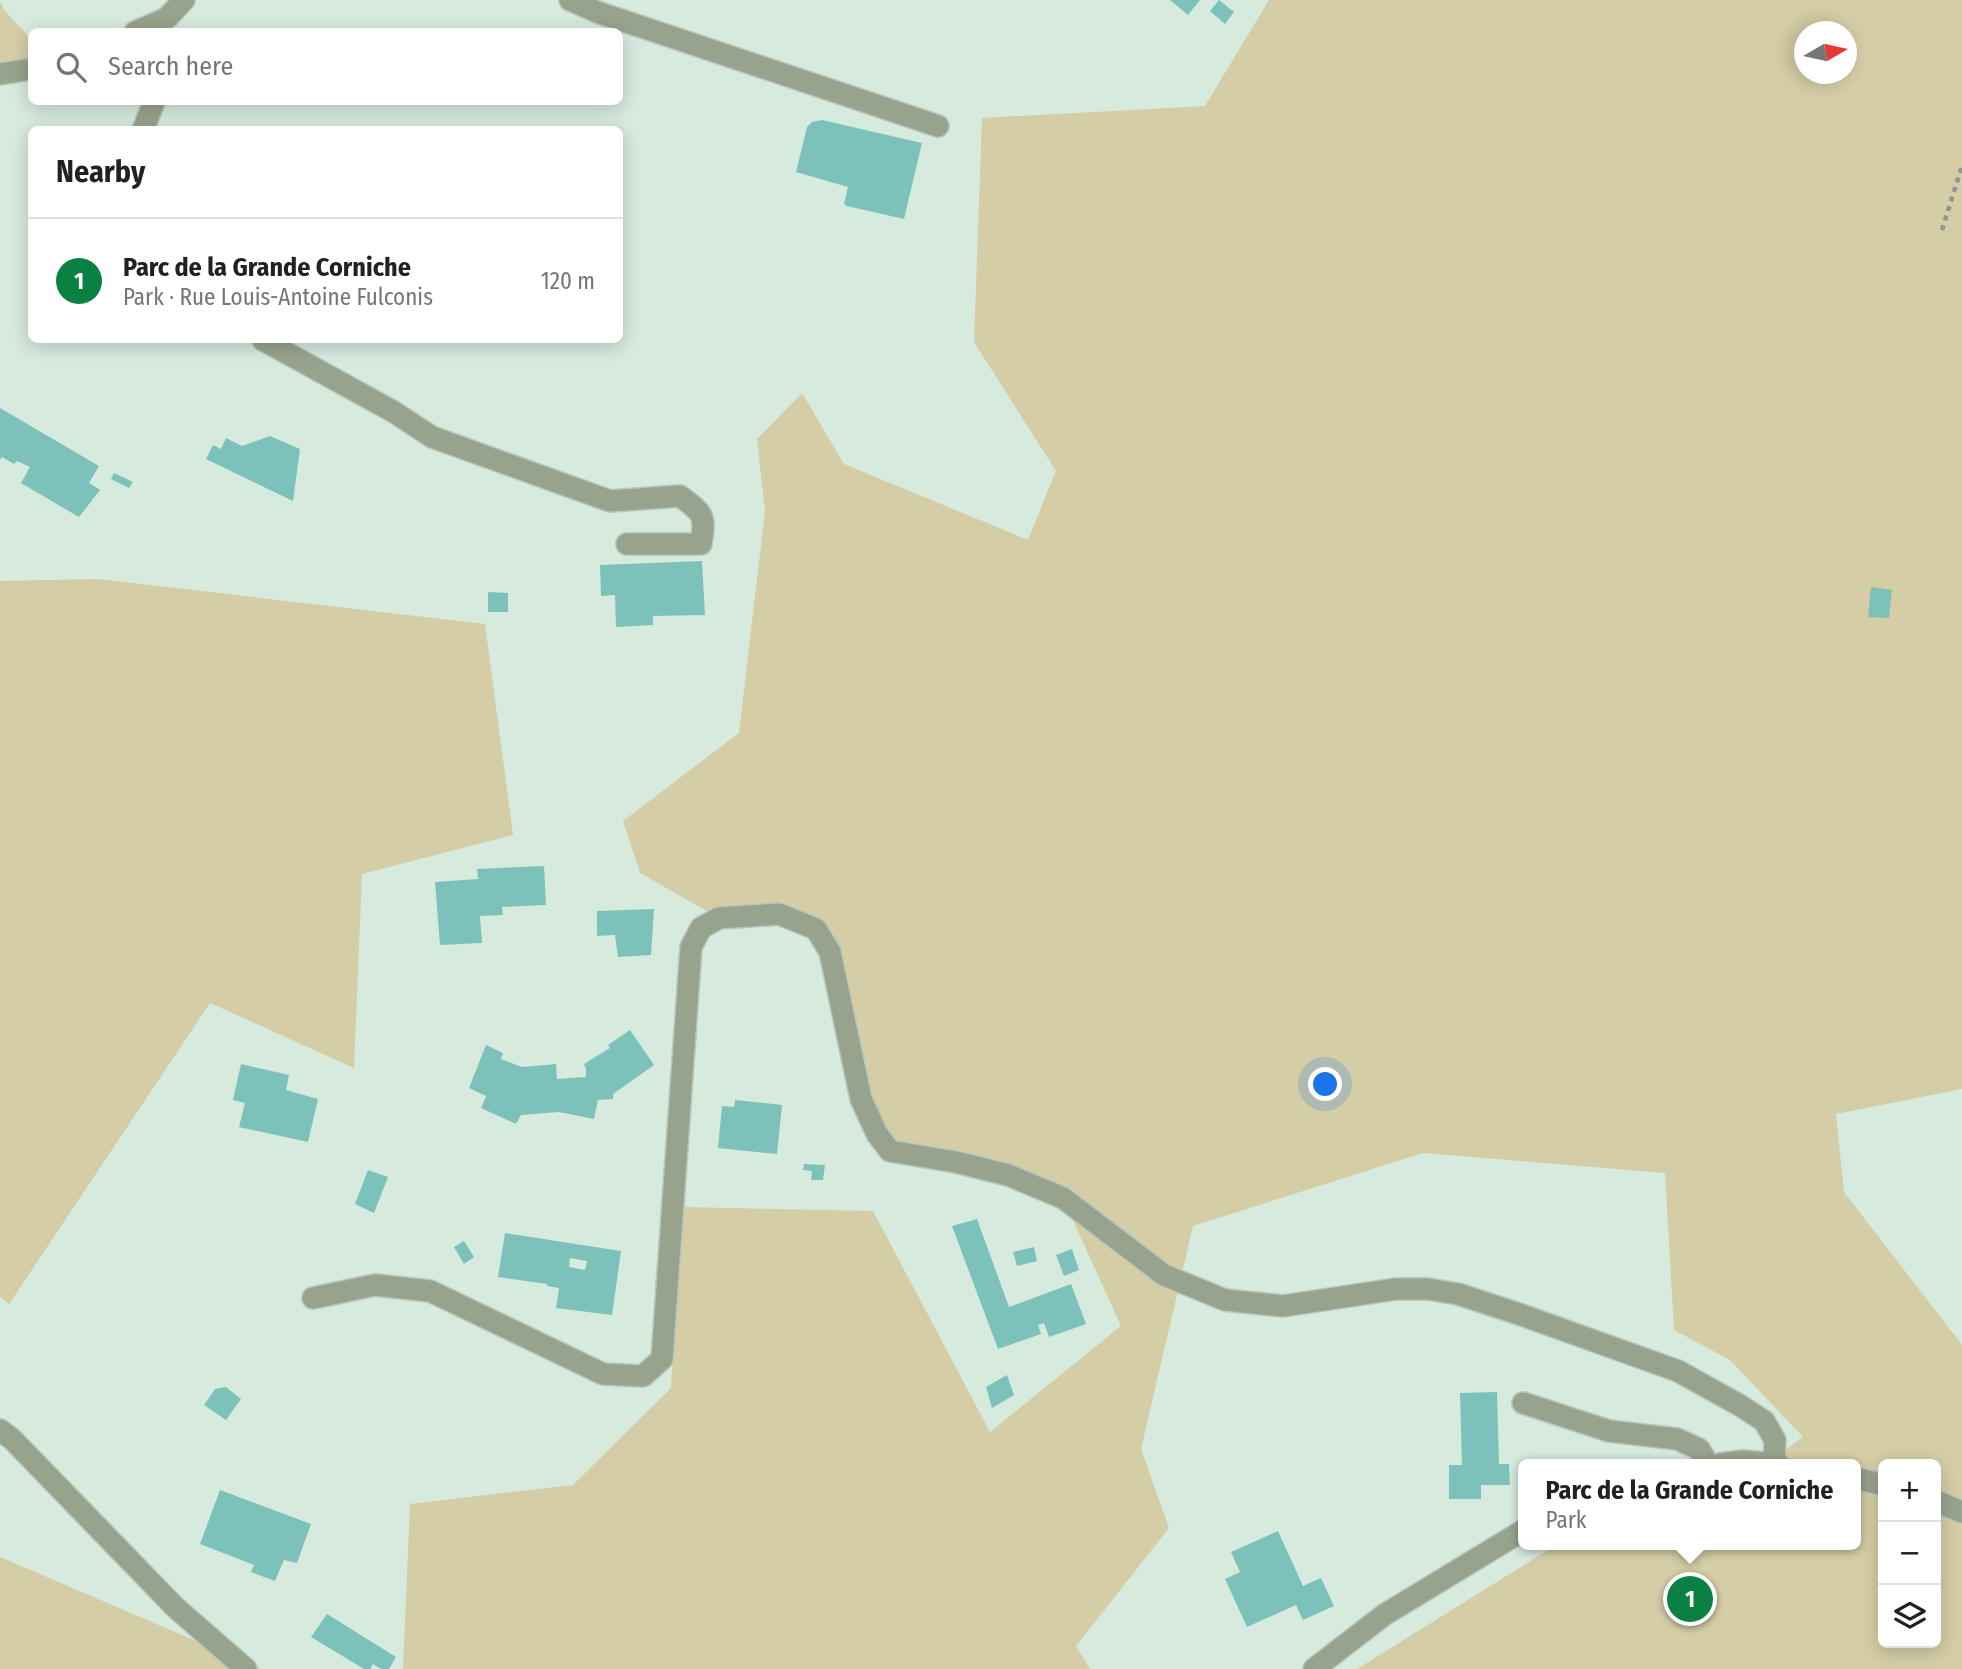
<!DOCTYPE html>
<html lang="en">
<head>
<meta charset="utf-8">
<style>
  :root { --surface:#fff; --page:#f2f2f2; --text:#202124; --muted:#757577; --line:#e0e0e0; --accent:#0b8043 }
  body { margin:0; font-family:"Fira Sans Condensed",sans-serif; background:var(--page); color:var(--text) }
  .controls { position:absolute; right:21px; bottom:21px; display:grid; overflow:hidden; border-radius:10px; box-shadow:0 4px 18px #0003 }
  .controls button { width:63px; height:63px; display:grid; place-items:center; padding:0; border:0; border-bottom:2px solid var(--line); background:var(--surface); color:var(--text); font:35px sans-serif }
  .compass { position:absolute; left:1794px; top:21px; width:63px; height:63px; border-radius:50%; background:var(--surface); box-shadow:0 4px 18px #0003; rotate:81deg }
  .you { position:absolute; left:1326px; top:1085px; width:24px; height:24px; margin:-18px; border:5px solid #fff; border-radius:50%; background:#1a73e8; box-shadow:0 0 0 10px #1a73e833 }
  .badge { display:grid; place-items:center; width:46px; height:46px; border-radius:50%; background:var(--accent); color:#fff; font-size:23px; font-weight:700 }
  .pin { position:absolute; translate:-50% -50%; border:4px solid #fff; box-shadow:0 2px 7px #0006 }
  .popup { position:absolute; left:1518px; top:1459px; width:343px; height:91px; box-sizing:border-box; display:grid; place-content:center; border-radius:10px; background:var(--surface); filter:drop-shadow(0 2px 5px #0005); font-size:23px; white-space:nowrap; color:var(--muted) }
  .popup b { font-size:26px; color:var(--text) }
  .popup::after { content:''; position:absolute; left:50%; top:100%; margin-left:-14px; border:14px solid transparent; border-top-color:var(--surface) }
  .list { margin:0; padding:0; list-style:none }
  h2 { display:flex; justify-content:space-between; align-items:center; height:91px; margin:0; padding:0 28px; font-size:30px }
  h2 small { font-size:23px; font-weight:400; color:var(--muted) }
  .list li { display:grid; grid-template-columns:46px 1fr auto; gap:21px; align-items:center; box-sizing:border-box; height:126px; padding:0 28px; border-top:2px solid var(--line) }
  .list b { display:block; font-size:26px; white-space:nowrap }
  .list p { margin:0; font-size:23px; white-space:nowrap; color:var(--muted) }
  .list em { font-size:23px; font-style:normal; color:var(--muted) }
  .icon { flex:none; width:38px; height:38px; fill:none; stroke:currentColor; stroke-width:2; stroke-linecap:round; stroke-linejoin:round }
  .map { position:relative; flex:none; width:1962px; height:1669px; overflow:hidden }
  .search { position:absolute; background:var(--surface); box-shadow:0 4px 18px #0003; left:28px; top:28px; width:595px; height:77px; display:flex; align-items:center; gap:18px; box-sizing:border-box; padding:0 24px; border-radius:10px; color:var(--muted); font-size:26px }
  .panel { position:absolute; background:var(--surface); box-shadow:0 4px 18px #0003; left:28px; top:126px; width:595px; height:217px; border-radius:10px }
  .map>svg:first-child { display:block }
  .green { fill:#d4cda6; fill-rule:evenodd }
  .building { fill:#7cc2bb; fill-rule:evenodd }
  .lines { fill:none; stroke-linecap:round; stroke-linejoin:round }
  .minor-casing { stroke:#b7c7bd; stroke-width:24 }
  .path { stroke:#8a988f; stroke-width:4.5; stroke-dasharray:5 5; stroke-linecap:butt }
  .minor { stroke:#98a38d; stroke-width:21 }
</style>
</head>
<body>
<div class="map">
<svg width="1962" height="1669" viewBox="0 0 1962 1669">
  <rect width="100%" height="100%" fill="#d7eade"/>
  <g class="green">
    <path d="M1269,0H1962V1089L1836,1114L1844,1192L1962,1345V1669H1357L1556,1545H1856V1464H1766L1803,1437L1730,1360L1674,1330L1665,1173L1423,1153L1193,1226L1141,1449L1169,1528L1076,1646L1090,1669H403L410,1504L573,1485L671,1388L681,1207L873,1211L990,1432L1121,1326L1063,1198L890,1151L877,1134L830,952L779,914L719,918L640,873L623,821L739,733L765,511L757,439L802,393L844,464L1028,540L1056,471L974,342L982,118L1205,106ZM1804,32H1846V74H1804ZM1883,1464H1936V1643H1883Z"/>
    <polygon points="0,2 4,10 31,39 31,69 0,74"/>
    <polygon points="98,579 485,624 513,835 362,874 354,1068 210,1003 9,1304 0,1297 0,581"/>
    <polygon points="0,1557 261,1669 0,1669"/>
  </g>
  <g class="building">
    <polygon points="1170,0 1200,0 1188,15"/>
    <polygon points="1219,0 1234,12 1225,24 1210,11"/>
    <polygon points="822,120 922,143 904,219 847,206 844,204 848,187 796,172 807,127 812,122"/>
    <polygon points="0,408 99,466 89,483 100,490 79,517 21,483 30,467 17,461 14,464 2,457 0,460"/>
    <polygon points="270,436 300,449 293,501 206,459 213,445 221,449 226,438 242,446"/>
    <polygon points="114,473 133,482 129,488 111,479"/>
    <polygon points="702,561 705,615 653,616 653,625 616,627 615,595 601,596 600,565"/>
    <polygon points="1871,587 1892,590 1889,618 1868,617"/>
    <polygon points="488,592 508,593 508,612 488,612"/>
    <polygon points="544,866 546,905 502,907 503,915 480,916 482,943 440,945 435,882 478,879 477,869"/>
    <polygon points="654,909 651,955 618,957 615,935 597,936 597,911"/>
    <polygon points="630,1030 654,1065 613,1094 613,1099 598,1100 594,1119 559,1112 521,1115 516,1124 481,1108 486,1096 469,1088 486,1045 503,1053 501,1059 522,1067 556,1064 557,1079 586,1077 586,1069 584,1064 610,1048 608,1045"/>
    <polygon points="241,1064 289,1075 286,1090 318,1099 308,1142 239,1127 245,1103 233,1100"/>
    <polygon points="735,1100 782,1105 777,1154 718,1148 722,1106 734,1107"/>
    <polygon points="804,1164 825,1165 823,1180 811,1180 812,1171 803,1170"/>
    <polygon points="368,1170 388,1177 374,1213 355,1204"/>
    <polygon points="977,1219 1009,1307 1071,1284 1086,1324 1049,1337 1044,1323 1038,1325 1041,1334 998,1349 952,1226"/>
    <path d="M505,1233L621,1251L612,1315L556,1308L559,1288L547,1286V1284L498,1277ZM570,1258L587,1261L585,1270L569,1267Z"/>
    <polygon points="464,1241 474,1257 464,1264 454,1247"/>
    <polygon points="1034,1247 1037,1261 1017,1266 1013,1252"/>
    <polygon points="1072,1249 1079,1270 1064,1276 1056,1255"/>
    <polygon points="1007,1375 1014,1395 992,1408 986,1387"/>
    <polygon points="226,1387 241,1399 226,1420 204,1405 215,1389"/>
    <polygon points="1497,1392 1499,1464 1509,1464 1510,1485 1481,1485 1481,1499 1449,1499 1449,1465 1462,1465 1460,1393"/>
    <polygon points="220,1490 311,1524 297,1563 284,1560 275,1581 251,1572 254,1565 200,1544"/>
    <polygon points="1278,1531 1303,1586 1321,1578 1334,1606 1303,1620 1296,1605 1247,1627 1225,1579 1240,1572 1231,1552"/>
    <polygon points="327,1614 396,1657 389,1669 381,1669 373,1664 370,1669 364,1669 311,1637"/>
  </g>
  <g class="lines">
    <g class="minor-casing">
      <g id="minor">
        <polyline points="570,0 597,12 938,126"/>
        <polyline points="135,32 167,18 184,0"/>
        <polyline points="0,74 32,69"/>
        <polyline points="143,130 154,102"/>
        <path d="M263,340L394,412L432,437L610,501L680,496C703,513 706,515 701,544H627"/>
        <polyline points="313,1298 375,1285 430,1291 603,1374 643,1376 662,1359 691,947 701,928 719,918 779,914 816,929 830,952 861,1099 877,1134 890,1151 956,1162 1008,1175 1063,1198 1164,1275 1225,1300 1283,1306 1396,1289 1428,1289 1458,1294 1519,1314 1678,1371 1741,1406 1764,1421 1775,1440 1774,1463"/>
        <polyline points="1523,1403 1609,1431 1677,1439 1699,1449 1708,1464"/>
        <polyline points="0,1430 12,1439 176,1608 246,1669"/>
        <polyline points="1720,1464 1742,1461 1779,1464"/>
        <polyline points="1856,1478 1883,1485"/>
        <polyline points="1936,1501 1962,1512"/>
        <polyline points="1314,1669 1384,1615 1524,1530"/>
      </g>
    </g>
    <polyline class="path" points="1942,230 1962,166"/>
    <use href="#minor" class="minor"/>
  </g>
</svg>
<div class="controls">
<button>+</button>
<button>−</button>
<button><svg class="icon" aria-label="layers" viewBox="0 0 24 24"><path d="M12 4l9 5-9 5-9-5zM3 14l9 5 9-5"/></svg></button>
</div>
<svg class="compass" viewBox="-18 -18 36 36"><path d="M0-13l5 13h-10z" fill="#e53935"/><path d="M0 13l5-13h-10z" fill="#757577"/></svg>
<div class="you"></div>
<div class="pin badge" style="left:1690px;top:1599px">1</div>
<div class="popup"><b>Parc de la Grande Corniche</b>Park</div>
<div class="search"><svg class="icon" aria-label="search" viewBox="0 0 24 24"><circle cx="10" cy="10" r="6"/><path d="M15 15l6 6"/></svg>Search here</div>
<section class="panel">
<h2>Nearby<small></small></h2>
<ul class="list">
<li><span class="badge">1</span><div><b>Parc de la Grande Corniche</b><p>Park · Rue Louis-Antoine Fulconis</p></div><em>120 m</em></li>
</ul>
</section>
</div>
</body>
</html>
